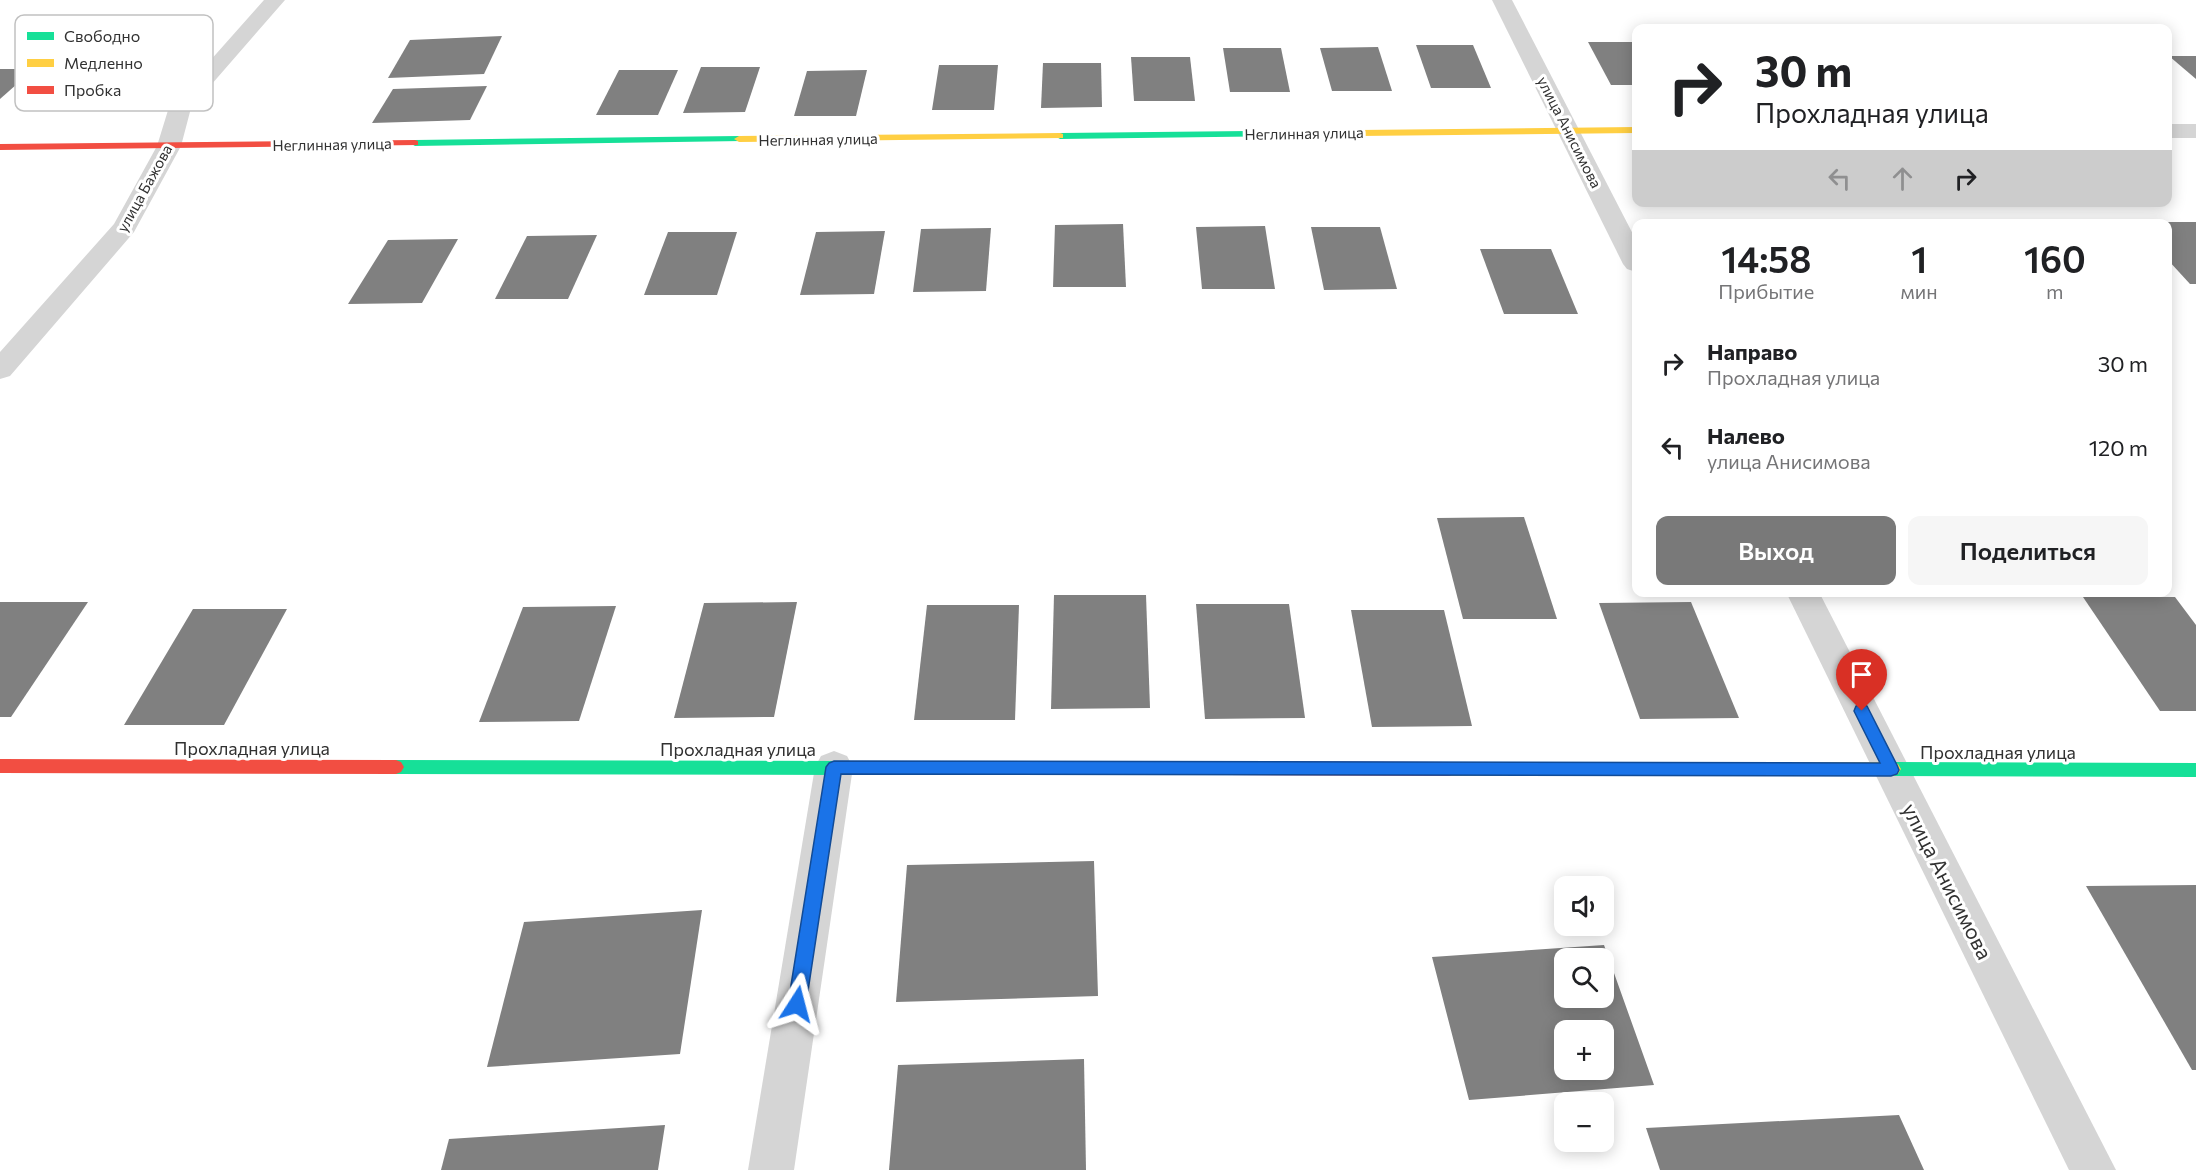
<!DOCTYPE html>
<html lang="ru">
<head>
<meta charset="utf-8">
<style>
	body { margin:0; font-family:Commissioner,sans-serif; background:#f6f6f6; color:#202124; height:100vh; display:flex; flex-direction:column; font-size:22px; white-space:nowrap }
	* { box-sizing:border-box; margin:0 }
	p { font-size:20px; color:#757577 }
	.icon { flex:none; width:33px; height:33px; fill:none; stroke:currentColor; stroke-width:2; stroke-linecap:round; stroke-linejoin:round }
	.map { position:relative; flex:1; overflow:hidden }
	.drawer { position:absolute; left:1632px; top:219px; width:540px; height:378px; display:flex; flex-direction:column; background:#fff; border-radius:12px; box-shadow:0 3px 15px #0003 }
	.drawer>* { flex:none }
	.hud { position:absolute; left:1632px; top:24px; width:540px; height:183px; border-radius:12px; box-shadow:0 3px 15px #0003; background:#fff; color:#202124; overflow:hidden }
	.fabs { position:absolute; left:1554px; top:876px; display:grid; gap:12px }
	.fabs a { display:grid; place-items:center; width:60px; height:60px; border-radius:12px; background:#fff; box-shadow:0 3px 15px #0003; font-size:30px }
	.pin { position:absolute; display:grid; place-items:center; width:51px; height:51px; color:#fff; margin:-62px -26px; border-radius:50% 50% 50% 0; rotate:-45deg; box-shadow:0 0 6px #0007 }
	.pin .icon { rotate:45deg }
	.me { position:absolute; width:66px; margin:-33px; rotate:9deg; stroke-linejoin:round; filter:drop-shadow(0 0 4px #0008) }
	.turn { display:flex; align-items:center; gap:21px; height:126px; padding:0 24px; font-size:27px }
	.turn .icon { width:78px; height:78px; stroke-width:2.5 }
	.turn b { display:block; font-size:42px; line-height:51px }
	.lanes { display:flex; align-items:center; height:57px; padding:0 24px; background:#0003; justify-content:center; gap:30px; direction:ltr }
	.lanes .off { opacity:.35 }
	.eta { display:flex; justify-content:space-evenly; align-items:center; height:102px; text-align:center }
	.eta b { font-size:36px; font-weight:600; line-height:42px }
	.button { display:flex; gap:12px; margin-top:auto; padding:12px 24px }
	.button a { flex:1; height:69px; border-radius:12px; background:#797979; color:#fff; font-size:24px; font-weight:600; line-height:69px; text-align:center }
	.button a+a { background:#f6f6f6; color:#202124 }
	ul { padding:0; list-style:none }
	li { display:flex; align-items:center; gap:18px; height:84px; padding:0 24px }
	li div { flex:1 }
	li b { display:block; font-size:22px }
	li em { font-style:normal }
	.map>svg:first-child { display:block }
	.building { fill:#808080; fill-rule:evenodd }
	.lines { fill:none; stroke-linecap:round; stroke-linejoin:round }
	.street { fill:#d5d5d5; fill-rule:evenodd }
	.fast { fill:#16e098; fill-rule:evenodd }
	.slow { fill:#ffcf43; fill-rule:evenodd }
	.jam { fill:#f24e42; fill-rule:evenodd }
	.route { fill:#1a73e8; stroke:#114b97; stroke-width:1.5 }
	.labels { text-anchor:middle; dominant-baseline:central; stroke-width:6; stroke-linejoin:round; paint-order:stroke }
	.far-street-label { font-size:15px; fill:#313131; stroke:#fff }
	.street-label { font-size:18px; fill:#313131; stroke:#fff }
	.near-street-label { font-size:21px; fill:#313131; stroke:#fff }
	.key { fill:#fff; stroke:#c1c1c1; stroke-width:1.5 }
	.key-label { font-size:16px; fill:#313131 }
</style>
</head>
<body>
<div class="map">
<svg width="2196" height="1170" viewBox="0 0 2196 1170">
	<rect width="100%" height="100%" fill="#fff"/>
	<g class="building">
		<polygon points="502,36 484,74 388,78 410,40"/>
		<polygon points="1588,42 1636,42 1636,85 1611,85"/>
		<polygon points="1416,45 1473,45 1491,88 1431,88"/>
		<polygon points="1378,47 1392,91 1332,91 1320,48"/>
		<polygon points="1223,48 1281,48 1290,92 1230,92"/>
		<polygon points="2169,56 2196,56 2196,79"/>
		<polygon points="1131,57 1190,57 1195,101 1134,101"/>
		<polygon points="1043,63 1101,63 1102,107 1041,108"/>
		<polygon points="939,65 998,65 994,110 932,110"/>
		<polygon points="701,67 760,67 745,112 683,113"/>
		<polygon points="0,69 34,69 0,99"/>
		<polygon points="619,70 678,70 658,115 596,115"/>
		<polygon points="867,70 856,116 794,116 807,71"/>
		<polygon points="487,86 470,120 372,123 393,89"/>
		<polygon points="2168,222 2196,222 2196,284 2190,284 2168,260"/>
		<polygon points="1123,224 1126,287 1053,287 1055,225"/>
		<polygon points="1265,226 1275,289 1202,289 1196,227"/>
		<polygon points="1311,227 1380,227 1397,289 1324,290"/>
		<polygon points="991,228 986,291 913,292 921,229"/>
		<polygon points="885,231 874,294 800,295 816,232"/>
		<polygon points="668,232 737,232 717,295 644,295"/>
		<polygon points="597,235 568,299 495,299 527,236"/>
		<polygon points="458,239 422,303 348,304 388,240"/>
		<polygon points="1480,249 1551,249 1578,314 1504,314"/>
		<polygon points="1524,517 1557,619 1463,619 1437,518"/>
		<polygon points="1054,595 1146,595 1150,708 1051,709"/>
		<polygon points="2083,597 2175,597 2196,625 2196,711 2160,711"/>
		<polygon points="0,602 88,602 11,717 0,717"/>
		<polygon points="797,602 774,717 674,718 704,603"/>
		<polygon points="1691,602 1739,718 1640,719 1599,603"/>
		<polygon points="1196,604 1289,604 1305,718 1205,719"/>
		<polygon points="927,605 1019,605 1015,720 914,720"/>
		<polygon points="616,606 579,721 479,722 523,607"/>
		<polygon points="193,609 287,609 224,725 124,725"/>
		<polygon points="1351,610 1444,610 1472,726 1372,727"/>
		<polygon points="1094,861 1098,996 896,1002 907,865"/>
		<polygon points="2196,885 2196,1070 2192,1070 2086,886"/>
		<polygon points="702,910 680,1054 487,1067 524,922"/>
		<path d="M1604,945L1654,1085L1469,1100L1432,957ZM1564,958H1604V998H1564ZM1564,1030H1604V1070H1564Z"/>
		<polygon points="1084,1059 1086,1170 889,1170 898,1065"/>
		<polygon points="1899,1115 1924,1170 1660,1170 1646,1128"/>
		<polygon points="665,1125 658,1170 441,1170 449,1139"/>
	</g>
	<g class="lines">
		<g class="street">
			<polygon points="264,0 285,0 191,108 181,146 134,232 10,376 0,379 0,352 114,224 157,146 169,107"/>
			<polygon points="1492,0 1512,0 1636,240 1636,272 1627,269 1623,264"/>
			<rect x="2168" y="124" width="28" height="14"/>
			<polygon points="1786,592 1819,592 2116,1170 2069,1170"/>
			<polygon points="834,751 847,756 853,767 794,1170 748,1170 815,767 821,756"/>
		</g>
		<g class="fast">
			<polygon points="1359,130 1364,133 1362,135 1060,139 1055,136 1060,133"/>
			<polygon points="739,136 744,139 742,141 415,146 410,143 415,140"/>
			<polygon points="396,760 844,761 849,763 852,768 849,773 844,775 396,774 391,772 388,767 391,762"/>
			<polygon points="1893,762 2196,763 2196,777 1893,776 1888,774 1885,769 1888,764"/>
		</g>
		<g class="slow">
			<polygon points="1636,127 1636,133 1359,136 1354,133 1359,130"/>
			<polygon points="1060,133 1063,134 1063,138 739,142 734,139 739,136"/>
			<polygon points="844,761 1228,761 1233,763 1236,768 1233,773 1228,775 844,775 839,773 836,768 839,763"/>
			<polygon points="1449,762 1893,762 1898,764 1901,769 1898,774 1893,776 1449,776 1444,774 1441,769 1444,764"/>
		</g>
		<g class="jam">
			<polygon points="415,140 418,141 418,145 0,150 0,144"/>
			<polygon points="0,759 396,760 401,762 404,767 401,772 396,774 0,773"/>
			<polygon points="1228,761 1449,762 1454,764 1457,769 1454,774 1449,776 1228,775 1223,773 1220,768 1223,763"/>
		</g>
	</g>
	<polygon class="route" points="1862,704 1867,706 1897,765 1899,770 1897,774 1891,776 841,774 806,1004 803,1010 797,1013 791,1010 788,1004 826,767 829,763 834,761 1880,763 1854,711 1856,706"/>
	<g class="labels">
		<g class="far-street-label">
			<text transform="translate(1570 132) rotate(63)">улица Анисимова</text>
			<text transform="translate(1304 133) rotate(-1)">Неглинная улица</text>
			<text transform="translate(818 139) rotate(-1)">Неглинная улица</text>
			<text transform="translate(332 144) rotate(-1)">Неглинная улица</text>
			<text transform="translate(144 188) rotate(-61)">улица Бажова</text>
		</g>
		<g class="street-label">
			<text x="252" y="748">Прохладная улица</text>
			<text x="738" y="749">Прохладная улица</text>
			<text x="1998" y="752">Прохладная улица</text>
		</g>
		<g class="near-street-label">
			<text transform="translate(1948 881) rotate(63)">улица Анисимова</text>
		</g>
	</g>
	<rect x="15" y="15" width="198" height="96" rx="9" class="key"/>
	<rect x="27" y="32" width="27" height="8" fill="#16e098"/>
	<rect x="27" y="59" width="27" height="8" fill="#ffcf43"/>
	<rect x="27" y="86" width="27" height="8" fill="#f24e42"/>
	<g class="key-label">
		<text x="64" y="42">Свободно</text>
		<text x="64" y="69">Медленно</text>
		<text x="64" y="96">Пробка</text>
	</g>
</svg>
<div class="fabs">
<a><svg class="icon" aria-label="sound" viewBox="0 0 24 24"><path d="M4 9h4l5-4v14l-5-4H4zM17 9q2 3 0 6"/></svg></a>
<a><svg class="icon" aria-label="search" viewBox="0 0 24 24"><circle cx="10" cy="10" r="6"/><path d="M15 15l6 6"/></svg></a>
<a>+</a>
<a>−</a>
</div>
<div class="pin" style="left:1862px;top:711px;background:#d93025"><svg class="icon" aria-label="arrive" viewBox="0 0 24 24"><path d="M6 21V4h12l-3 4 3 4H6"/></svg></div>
<svg class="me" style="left:797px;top:1004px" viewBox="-20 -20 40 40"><path d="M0-17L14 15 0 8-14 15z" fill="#1a73e8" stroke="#fff" stroke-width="4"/></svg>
<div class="hud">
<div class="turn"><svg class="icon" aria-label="right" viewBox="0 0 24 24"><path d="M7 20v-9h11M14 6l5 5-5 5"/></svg><div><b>30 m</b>Прохладная улица</div></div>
<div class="lanes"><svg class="icon off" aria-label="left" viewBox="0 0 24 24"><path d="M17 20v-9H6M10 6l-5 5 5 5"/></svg><svg class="icon off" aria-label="ahead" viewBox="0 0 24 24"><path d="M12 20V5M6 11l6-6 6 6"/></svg><svg class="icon" aria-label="right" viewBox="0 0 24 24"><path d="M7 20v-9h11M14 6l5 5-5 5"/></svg></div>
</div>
<section class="drawer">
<div class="eta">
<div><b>14:58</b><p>Прибытие</p></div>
<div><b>1</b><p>мин</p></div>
<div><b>160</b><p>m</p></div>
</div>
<ul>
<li><svg class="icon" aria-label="right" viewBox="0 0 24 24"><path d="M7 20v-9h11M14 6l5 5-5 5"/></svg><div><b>Направо</b><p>Прохладная улица</p></div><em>30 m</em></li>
<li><svg class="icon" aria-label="left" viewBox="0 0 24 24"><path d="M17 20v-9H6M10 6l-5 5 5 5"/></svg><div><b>Налево</b><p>улица Анисимова</p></div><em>120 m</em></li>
</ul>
<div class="button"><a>Выход</a><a>Поделиться</a></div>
</section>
</div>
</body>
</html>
